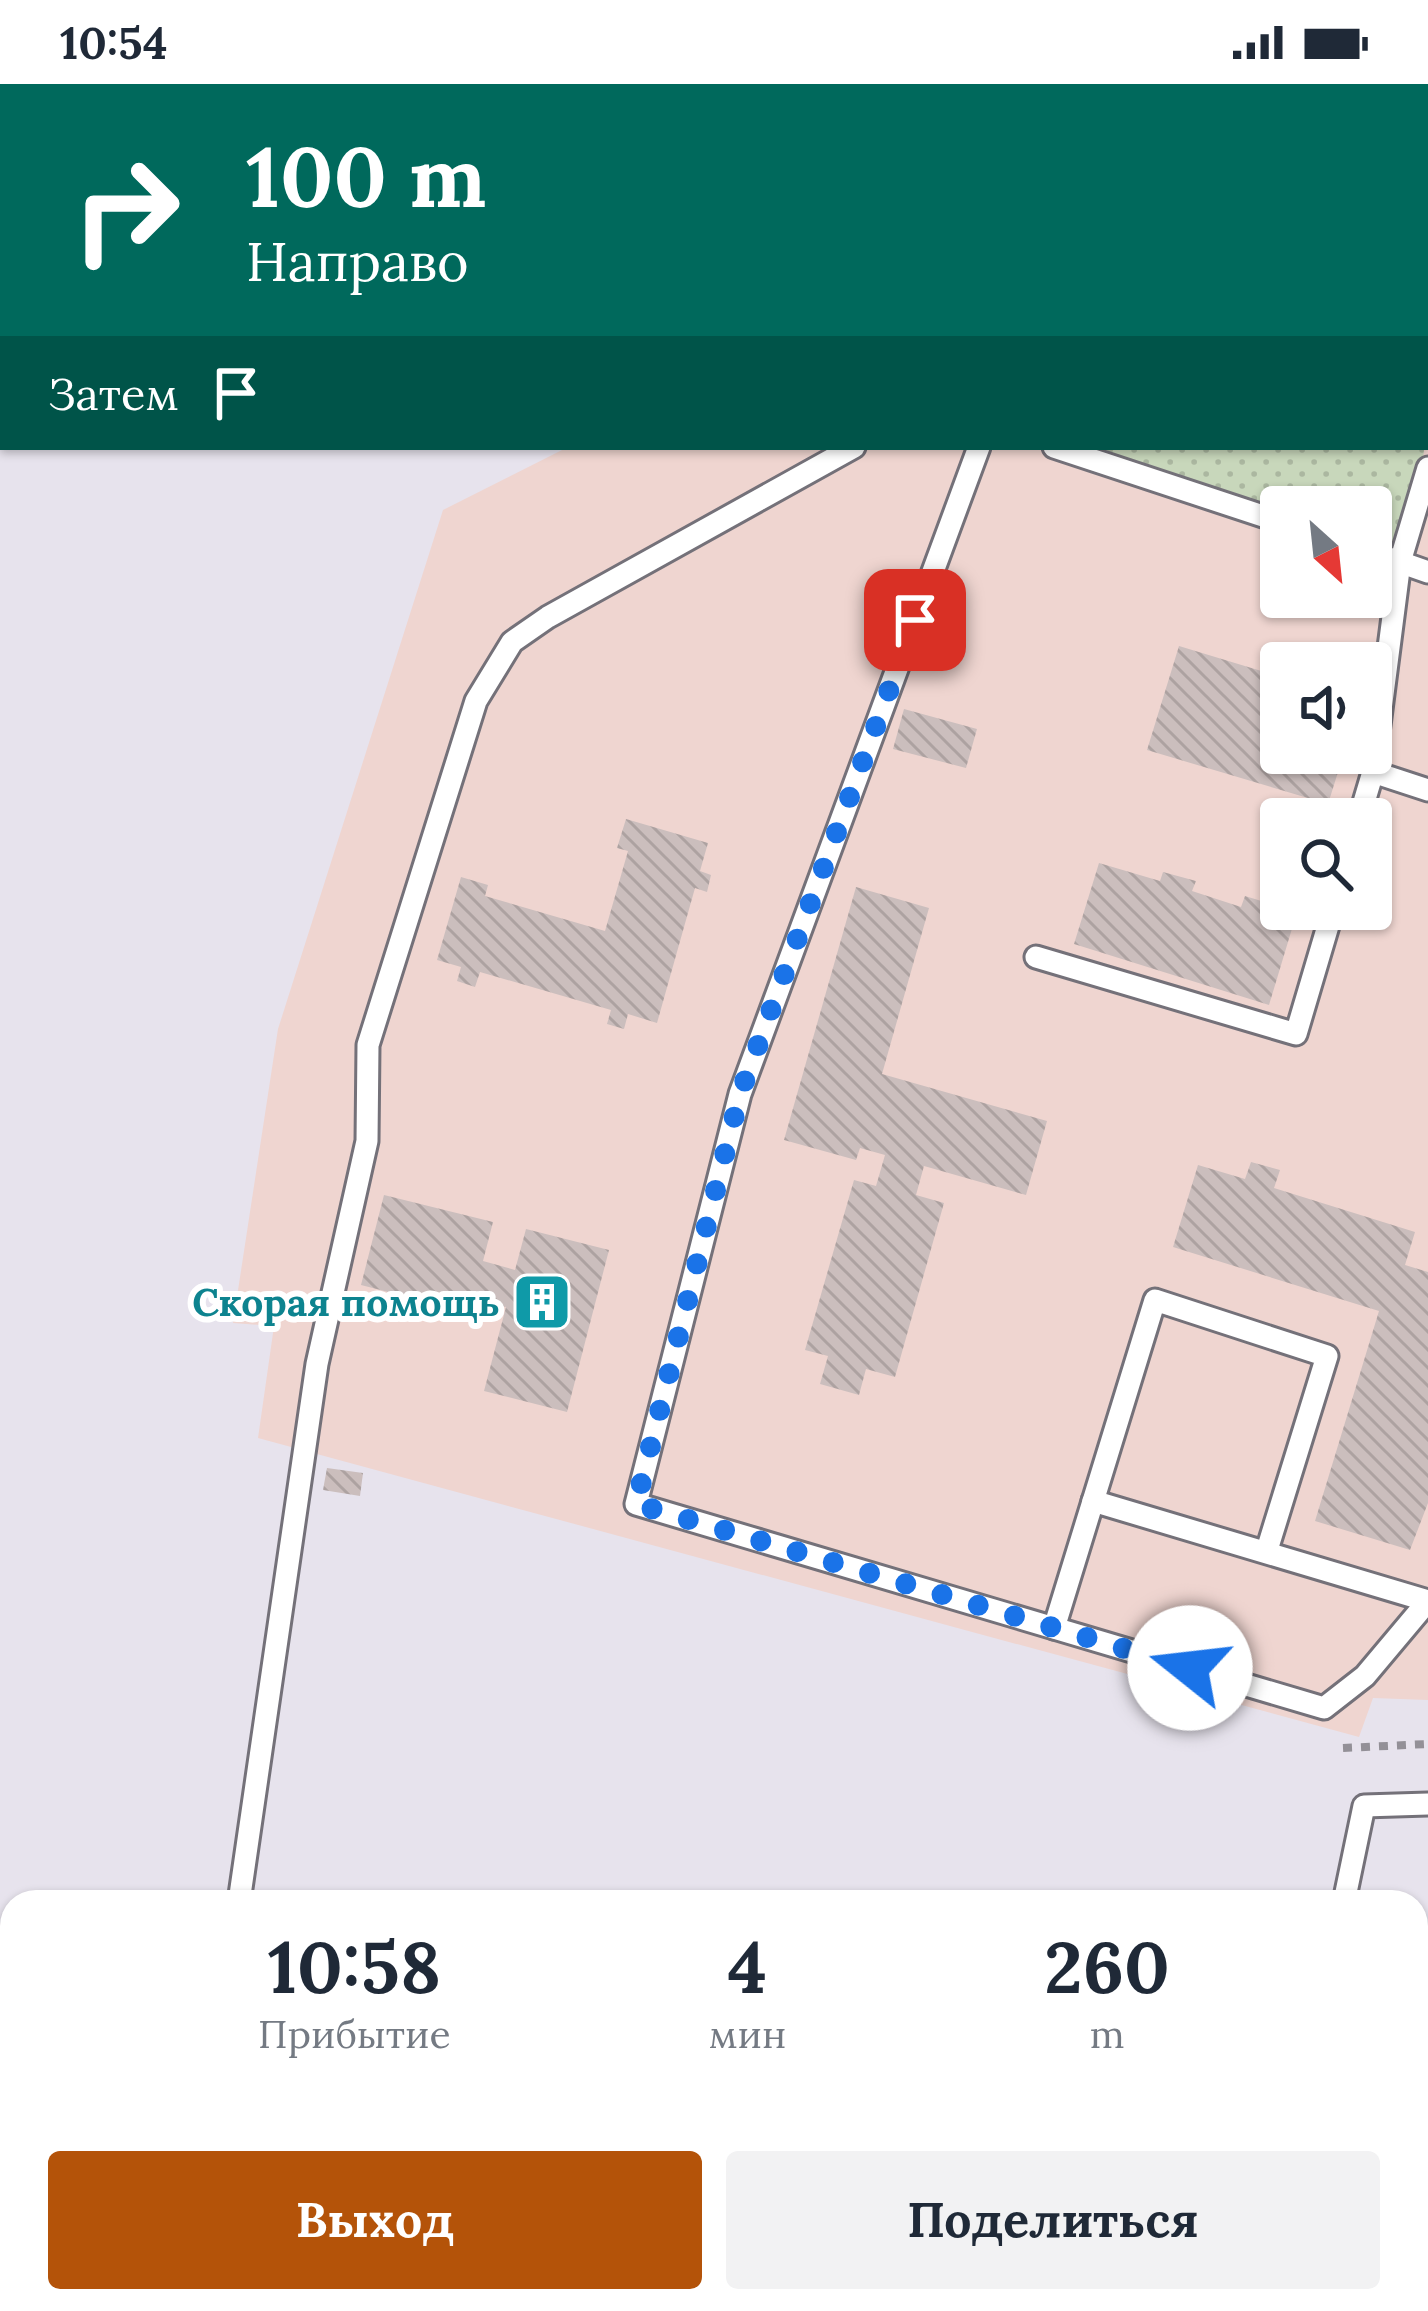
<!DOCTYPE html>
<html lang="ru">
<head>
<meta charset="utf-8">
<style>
	body { margin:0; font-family:Lora,serif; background:#f2f2f3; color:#1f2937; height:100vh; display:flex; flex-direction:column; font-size:45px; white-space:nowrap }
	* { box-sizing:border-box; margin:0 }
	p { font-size:39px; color:#747a83 }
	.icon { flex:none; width:66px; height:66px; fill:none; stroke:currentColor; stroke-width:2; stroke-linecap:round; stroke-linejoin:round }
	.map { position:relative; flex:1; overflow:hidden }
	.details { position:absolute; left:0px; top:1806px; width:1428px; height:423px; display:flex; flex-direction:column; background:#fff; border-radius:36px 36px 0 0; box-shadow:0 3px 9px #0004 }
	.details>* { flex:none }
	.top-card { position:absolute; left:0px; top:0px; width:1428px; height:366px; box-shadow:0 3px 9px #0004; background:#00695c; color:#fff; overflow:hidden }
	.needle { width:78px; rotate:153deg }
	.buttons { position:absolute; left:1260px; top:402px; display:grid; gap:24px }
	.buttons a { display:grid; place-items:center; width:132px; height:132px; border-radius:12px; background:#fff; box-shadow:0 3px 9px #0004; font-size:60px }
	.pin { position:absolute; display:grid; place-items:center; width:102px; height:102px; color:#fff; margin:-51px; border-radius:24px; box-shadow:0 6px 18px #0006 }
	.me { position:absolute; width:132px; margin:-66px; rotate:286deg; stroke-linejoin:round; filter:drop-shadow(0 0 9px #0008) }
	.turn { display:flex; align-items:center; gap:42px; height:252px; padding:0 48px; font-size:54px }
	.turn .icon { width:156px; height:156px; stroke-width:2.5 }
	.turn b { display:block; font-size:84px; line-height:102px }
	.then { display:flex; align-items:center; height:114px; padding:0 48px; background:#0003; gap:24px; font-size:45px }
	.eta { display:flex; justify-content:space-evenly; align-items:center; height:204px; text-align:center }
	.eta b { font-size:72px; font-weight:800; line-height:84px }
	.primary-button { display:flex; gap:24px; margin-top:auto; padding:24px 48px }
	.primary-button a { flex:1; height:138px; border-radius:12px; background:#b45309; color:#fff; font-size:48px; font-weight:800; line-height:138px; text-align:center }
	.primary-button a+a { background:#f2f2f3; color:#1f2937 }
	.status { display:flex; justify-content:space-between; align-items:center; height:84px; padding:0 60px; background:#fff; direction:ltr }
	.status svg { height:33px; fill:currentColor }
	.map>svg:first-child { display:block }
	.medical { fill:#efd5d0; fill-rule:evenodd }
	.grass { fill:url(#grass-dots) }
	.building { fill:url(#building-back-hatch) }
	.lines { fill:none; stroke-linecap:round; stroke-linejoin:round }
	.lane-casing { stroke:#747179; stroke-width:27 }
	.secondary-casing { stroke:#747179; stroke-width:60 }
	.path { stroke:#939097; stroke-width:8; stroke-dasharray:9 9; stroke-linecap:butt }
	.lane { stroke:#fff; stroke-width:21 }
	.secondary { stroke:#fff; stroke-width:54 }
	.route { stroke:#1a73e8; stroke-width:21; stroke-dasharray:0 37.8 }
	.labels { text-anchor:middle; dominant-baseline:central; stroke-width:12; stroke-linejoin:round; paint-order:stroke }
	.culture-label { font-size:39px; font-weight:bold; fill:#0d838f; stroke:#fff; text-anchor:end }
</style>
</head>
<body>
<div class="status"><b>10:54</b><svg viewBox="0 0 49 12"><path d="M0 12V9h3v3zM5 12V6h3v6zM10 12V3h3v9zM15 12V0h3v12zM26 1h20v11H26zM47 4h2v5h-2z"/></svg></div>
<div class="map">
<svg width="1428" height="2227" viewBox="0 0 1428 2227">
	<defs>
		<pattern id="grass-dots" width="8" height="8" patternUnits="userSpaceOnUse" patternTransform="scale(3)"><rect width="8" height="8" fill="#c8d7bb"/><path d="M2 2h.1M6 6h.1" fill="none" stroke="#abb7a0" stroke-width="1.8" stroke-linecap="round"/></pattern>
		<pattern id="building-back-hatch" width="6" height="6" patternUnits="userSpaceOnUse" patternTransform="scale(3)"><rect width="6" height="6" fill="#cbbebd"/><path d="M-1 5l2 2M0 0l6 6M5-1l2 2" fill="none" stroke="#ada2a1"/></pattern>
	</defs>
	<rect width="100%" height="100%" fill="#e7e3ed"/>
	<path class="medical" d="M1286,0H1428V1616L1373,1614L1359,1653L258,1354L274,1242L233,1239L278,945L443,426L568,363H1425V3H1280ZM1281,423H1371V513H1281ZM1281,579H1371V669H1281ZM1281,735H1371V825H1281Z"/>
	<path class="grass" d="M1428,274C1428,324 1428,426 1390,459L1371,456V423L1281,426L1094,363H1425Z"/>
	<g class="building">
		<polygon points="1179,562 1281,593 1281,669 1344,669 1328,720 1147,666"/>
		<polygon points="904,625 977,645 966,684 893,665"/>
		<polygon points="626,735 708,759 700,787 711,791 707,808 695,804 657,939 628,930 624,945 607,940 611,926 480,888 475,903 457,897 461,883 437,876 461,793 488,801 485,812 605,847 628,767 617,764"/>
		<polygon points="1099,779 1160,797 1163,788 1196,797 1192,807 1241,823 1245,812 1297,828 1269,921 1074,860"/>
		<polygon points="856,803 929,824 882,990 1047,1037 1026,1111 924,1082 916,1111 944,1119 895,1293 866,1285 859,1311 820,1300 828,1272 805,1266 854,1096 876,1102 885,1071 860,1064 856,1076 784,1056"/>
		<polygon points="1251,1078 1280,1086 1274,1104 1415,1148 1405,1181 1428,1188 1428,1419 1410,1466 1315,1437 1379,1227 1173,1163 1198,1081 1245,1095"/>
		<polygon points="384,1111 493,1138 483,1177 515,1186 526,1145 609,1166 567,1328 484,1307 506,1223 473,1214 470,1229 361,1201"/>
		<polygon points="327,1384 363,1389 360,1412 323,1406"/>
		<rect x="126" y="2217" width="133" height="10"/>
		<polygon points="518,2217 747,2217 743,2227 545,2227"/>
		<polygon points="1075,2217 1153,2217 1149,2227 1102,2227"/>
	</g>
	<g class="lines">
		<g class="lane-casing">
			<g id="lane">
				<polyline points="1425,51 1428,49"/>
				<polyline points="1425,149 1428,154"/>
				<polyline points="979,363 740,1010 636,1420 1324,1624 1365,1592 1428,1517"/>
				<polyline points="1054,363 1281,438"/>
				<polyline points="1371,468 1428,488"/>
				<polyline points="1373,688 1428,706"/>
				<polyline points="1359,735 1373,688 1400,478 1428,384"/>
				<polyline points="1036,873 1296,950 1333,825"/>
				<polyline points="1093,1417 1428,1517"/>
				<polyline points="1054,1544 1155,1216 1327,1272 1267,1466"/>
				<polyline points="239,1818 317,1280 367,1057 368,961 476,617 512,558 548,533 854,363"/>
				<polyline points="1344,1818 1364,1722 1428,1720"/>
				<polyline points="882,2217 910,2227"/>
				<polyline points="403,2227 406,2217"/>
				<polyline points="788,2227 791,2217"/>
			</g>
		</g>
		<g class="secondary-casing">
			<g id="secondary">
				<polyline points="1416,1896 1428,1895"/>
				<polyline points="0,2003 12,2003"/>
			</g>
		</g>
		<g class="path">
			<polyline points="1343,1664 1428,1660"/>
			<polyline points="1416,1998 1428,1999"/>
		</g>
		<use href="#lane" class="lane"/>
		<use href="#secondary" class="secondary"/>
	</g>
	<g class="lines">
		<polyline class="route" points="915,536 740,1010 636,1420 1190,1584"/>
	</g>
	<defs>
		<g id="building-square" transform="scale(3)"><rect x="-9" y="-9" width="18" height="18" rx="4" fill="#0f9aa8" stroke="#fff"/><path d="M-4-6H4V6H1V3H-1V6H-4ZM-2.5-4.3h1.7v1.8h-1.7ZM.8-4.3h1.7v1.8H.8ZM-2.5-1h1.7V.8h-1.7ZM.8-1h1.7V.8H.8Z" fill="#fff"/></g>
	</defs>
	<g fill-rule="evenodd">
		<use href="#building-square" x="542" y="1218"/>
	</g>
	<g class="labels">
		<g class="culture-label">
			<text x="500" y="1218">Скорая помощь</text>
		</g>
	</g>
</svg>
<div class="buttons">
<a><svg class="needle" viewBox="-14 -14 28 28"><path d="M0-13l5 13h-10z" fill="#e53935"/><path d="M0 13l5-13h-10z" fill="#747a83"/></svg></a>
<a><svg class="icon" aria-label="sound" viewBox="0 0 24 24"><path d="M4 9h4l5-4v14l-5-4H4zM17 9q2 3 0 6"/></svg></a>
<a><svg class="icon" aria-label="search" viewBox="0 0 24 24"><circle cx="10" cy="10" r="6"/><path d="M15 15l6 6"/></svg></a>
</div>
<div class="pin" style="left:915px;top:536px;background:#d93025"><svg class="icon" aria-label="arrive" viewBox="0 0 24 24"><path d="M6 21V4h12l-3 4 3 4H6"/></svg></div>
<svg class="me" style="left:1190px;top:1584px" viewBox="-20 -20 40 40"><circle r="19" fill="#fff"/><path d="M0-13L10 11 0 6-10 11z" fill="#1a73e8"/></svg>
<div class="top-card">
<div class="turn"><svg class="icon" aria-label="right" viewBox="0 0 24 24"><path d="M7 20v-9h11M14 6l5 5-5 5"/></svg><div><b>100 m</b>Направо</div></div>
<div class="then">Затем<svg class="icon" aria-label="arrive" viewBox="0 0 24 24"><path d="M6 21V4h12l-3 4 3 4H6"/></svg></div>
</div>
<section class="details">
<div class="eta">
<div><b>10:58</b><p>Прибытие</p></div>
<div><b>4</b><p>мин</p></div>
<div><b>260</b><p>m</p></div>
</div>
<div class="primary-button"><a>Выход</a><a>Поделиться</a></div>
</section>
</div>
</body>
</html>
